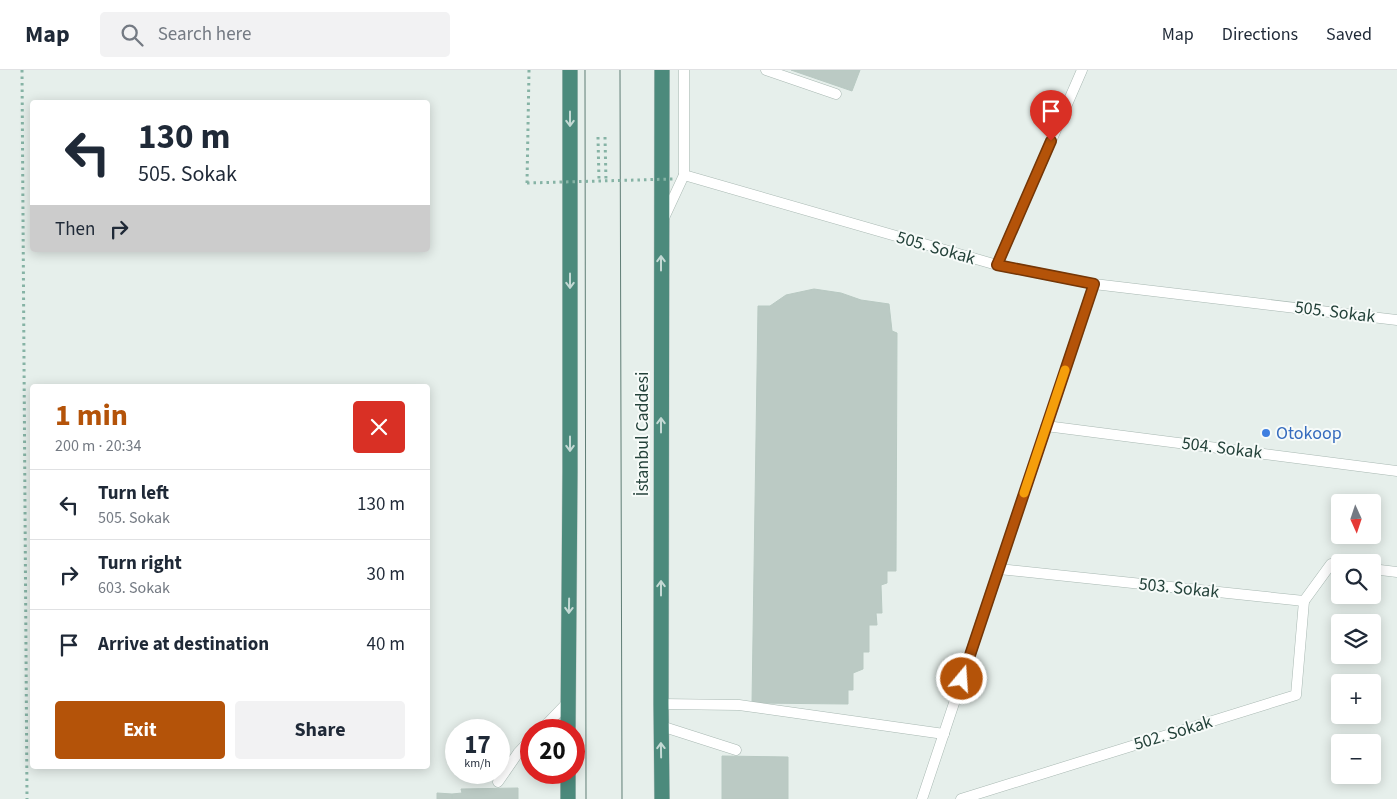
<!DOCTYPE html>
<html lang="en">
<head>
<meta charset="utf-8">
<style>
	body { margin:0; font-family:"Source Sans 3",sans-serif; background:#f2f2f3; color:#1f2937; height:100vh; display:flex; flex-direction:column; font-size:19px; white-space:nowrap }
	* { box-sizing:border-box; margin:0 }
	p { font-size:16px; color:#747a83 }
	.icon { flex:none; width:28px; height:28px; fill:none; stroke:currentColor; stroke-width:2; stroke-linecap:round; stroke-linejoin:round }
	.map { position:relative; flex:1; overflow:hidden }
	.side { position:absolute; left:30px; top:314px; width:400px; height:385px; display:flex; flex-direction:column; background:#fff; border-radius:5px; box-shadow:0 2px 12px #0003 }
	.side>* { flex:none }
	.top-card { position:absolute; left:30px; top:30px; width:400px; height:152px; border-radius:5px; box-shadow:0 2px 12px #0003; background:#fff; color:#1f2937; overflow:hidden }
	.needle { width:32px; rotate:177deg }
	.tools { position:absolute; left:1331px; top:424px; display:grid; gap:10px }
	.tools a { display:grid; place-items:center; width:50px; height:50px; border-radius:5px; background:#fff; box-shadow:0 2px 12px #0003; font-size:25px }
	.speed { position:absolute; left:445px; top:649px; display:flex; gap:10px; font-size:25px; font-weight:700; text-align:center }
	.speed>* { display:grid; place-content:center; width:65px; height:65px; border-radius:50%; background:#fff; box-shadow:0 2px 12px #0003; line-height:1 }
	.speed small { font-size:12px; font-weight:400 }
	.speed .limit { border:8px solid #d22; background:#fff; color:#111 }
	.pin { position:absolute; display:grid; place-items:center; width:42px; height:42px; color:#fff; margin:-51px -21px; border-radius:50% 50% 50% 0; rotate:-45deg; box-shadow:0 0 5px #0007 }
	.pin .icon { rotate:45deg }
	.me { position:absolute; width:55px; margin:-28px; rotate:18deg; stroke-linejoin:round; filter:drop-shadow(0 0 4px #0008) }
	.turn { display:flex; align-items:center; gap:18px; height:105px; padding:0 25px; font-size:22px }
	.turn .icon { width:65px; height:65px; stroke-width:2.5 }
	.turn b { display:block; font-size:35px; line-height:42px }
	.then { display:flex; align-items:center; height:48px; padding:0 25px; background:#0003; gap:10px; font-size:19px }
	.round { display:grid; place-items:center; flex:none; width:52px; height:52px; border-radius:5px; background:#f2f2f3 }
	.overview { display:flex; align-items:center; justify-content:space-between; height:85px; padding:0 25px }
	h1 { font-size:30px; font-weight:700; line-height:38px; color:#b45309 }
	.cta { display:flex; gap:10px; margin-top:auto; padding:10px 25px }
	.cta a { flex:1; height:58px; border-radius:5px; background:#b45309; color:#fff; font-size:20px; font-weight:700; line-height:58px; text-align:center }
	.cta a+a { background:#f2f2f3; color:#1f2937 }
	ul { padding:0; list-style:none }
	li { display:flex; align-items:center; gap:15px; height:70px; padding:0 25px; border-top:1px solid #e0e1e3 }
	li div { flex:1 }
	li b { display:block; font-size:19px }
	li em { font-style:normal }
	header { display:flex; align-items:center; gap:30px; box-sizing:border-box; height:70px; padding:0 25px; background:#fff; border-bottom:1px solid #e0e1e3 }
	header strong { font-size:24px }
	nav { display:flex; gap:28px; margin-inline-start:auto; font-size:18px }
	.search { width:350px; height:45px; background:#f2f2f3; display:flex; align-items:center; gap:12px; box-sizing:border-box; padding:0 18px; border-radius:5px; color:#747a83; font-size:19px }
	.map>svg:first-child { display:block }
	.building { fill:#bbcac4; stroke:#b8c9c2 }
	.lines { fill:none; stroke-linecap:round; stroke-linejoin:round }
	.service-casing { stroke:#a8b8b2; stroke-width:11 }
	.trunk-casing { stroke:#c2cac8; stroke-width:16 }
	.path { stroke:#86b3a5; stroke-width:3; stroke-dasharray:2.5 4; stroke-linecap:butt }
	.service { stroke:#fff; stroke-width:10 }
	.trunk { stroke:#4c8a7c; stroke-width:15 }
	.tram { stroke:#5f7d75; stroke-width:1 }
	.path-bridge { stroke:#86b3a5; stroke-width:3; stroke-dasharray:2.5 4; stroke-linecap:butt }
	.oneway { stroke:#c4d9d4 }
	.route-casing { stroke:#753606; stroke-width:12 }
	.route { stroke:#b45309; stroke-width:9 }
	.slow { stroke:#f59e0b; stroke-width:9 }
	.shop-dot { fill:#3f7fe0; stroke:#f7fbf9; stroke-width:2 }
	.labels { text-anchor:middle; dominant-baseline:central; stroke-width:4; stroke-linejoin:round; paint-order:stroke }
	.street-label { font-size:18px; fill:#24423a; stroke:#f7fbf9 }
	.shop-label { font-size:18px; fill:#366cbe; stroke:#f7fbf9; text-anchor:start }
</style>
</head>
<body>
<header>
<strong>Map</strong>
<div class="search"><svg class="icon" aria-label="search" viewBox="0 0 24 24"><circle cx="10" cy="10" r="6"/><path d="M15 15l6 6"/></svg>Search here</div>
<nav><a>Map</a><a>Directions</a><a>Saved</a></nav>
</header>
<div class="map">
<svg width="1397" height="729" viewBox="0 0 1397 729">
	<rect width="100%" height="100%" fill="#e6efeb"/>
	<g class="building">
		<polygon points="791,0 860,0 852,21"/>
		<polygon points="814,219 841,223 861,230 889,234 892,261 897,263 896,501 887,501 887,513 881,515 882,543 876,543 877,555 869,555 869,582 863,582 863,599 853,603 853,620 848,620 848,634 752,633 758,236 770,236 786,225"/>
		<polygon points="722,686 788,687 788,729 722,729"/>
		<polygon points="518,718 518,729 452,729 452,724 462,723 461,719"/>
		<polygon points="437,723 452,724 452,729 437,729"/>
	</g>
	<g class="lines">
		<g class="service-casing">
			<g id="service">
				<polyline points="684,0 684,105"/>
				<polyline points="766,0 836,24"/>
				<polyline points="664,148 684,105 997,195 1094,214 1397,250"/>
				<polyline points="997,195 1082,0"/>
				<polyline points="1046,356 1397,401"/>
				<polyline points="999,499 1304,531 1331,494 1340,496"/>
				<polyline points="1372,499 1397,502"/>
				<polyline points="661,634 739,635 944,664"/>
				<polyline points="661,656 736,680"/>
				<polyline points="541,660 567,633"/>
				<polyline points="498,712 518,683 531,669"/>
				<polyline points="922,729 1094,214"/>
				<polyline points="961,729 1296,625 1304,531"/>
			</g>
		</g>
		<g class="trunk-casing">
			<g id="trunk">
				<polyline points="662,0 661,634 662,729"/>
				<polyline points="568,660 570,402 570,0"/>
				<polyline points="568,702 568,729"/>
			</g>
		</g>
		<g class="path">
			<polyline points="22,0 27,729"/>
			<polyline points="598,67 599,111"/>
			<polyline points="605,67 606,111"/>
			<polyline points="527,113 529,0"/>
		</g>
		<use href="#service" class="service"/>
		<use href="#trunk" class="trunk"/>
		<g class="tram">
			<polyline points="585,0 586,729"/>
			<polyline points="620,0 622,729"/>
		</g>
		<polyline class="path-bridge" points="527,113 673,109"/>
	</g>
	<defs><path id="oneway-shaft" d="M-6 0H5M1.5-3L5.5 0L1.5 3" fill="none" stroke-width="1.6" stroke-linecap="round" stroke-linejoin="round" transform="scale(1.25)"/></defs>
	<g class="oneway">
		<use href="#oneway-shaft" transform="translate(570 49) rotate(90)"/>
		<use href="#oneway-shaft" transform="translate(661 193) rotate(-90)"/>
		<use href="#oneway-shaft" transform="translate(570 211) rotate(90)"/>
		<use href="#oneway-shaft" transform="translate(661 355) rotate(-90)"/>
		<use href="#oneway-shaft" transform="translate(570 374) rotate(90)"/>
		<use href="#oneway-shaft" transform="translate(661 518) rotate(-90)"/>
		<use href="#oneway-shaft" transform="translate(569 536) rotate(91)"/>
		<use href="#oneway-shaft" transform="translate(661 680) rotate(-91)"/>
	</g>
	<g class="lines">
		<g class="route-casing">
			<polyline id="route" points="962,609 1094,214 997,195 1051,71"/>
		</g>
		<use href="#route" class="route"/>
		<polyline class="slow" points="1024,423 1065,300"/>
	</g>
	<circle class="shop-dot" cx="1266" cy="363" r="5"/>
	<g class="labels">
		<g class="street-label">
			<text transform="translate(936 178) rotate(16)">505. Sokak</text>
			<text transform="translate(1335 242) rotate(7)">505. Sokak</text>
			<text transform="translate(642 364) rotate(-90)">İstanbul Caddesi</text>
			<text transform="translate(1222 378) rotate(7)">504. Sokak</text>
			<text transform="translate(1179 518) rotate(6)">503. Sokak</text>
			<text transform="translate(1173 663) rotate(-17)">502. Sokak</text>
		</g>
		<g class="shop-label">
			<text x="1276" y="363">Otokoop</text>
		</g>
	</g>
</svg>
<div class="tools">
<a><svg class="needle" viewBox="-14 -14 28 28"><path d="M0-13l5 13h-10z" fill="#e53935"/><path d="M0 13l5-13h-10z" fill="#747a83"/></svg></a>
<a><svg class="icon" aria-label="search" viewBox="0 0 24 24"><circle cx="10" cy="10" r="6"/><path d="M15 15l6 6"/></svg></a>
<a><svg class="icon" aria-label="layers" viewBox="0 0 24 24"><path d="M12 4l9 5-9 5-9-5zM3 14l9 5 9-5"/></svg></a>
<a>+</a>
<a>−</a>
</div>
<div class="speed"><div>17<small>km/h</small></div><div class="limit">20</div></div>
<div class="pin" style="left:1051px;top:71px;background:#d93025"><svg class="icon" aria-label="arrive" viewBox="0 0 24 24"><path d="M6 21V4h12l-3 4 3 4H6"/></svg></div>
<svg class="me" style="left:962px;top:609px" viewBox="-20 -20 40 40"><circle r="17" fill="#b45309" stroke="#fff" stroke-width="3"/><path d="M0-11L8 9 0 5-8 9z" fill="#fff"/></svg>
<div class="top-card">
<div class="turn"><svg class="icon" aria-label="left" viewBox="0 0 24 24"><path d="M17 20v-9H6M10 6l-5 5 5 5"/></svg><div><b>130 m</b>505. Sokak</div></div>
<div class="then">Then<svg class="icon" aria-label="right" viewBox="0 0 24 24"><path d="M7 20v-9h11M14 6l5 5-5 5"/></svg></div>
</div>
<section class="side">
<div class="overview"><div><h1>1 min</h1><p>200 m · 20:34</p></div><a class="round" style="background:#d93025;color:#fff"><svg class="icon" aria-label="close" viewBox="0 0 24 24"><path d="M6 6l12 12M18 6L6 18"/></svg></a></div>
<ul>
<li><svg class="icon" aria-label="left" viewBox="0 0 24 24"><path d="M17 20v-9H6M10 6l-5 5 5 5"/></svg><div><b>Turn left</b><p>505. Sokak</p></div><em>130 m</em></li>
<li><svg class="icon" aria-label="right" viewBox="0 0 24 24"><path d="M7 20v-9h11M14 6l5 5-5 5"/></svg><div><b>Turn right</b><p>603. Sokak</p></div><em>30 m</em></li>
<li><svg class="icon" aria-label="arrive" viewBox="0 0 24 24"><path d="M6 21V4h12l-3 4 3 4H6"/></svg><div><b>Arrive at destination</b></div><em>40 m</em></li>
</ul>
<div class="cta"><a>Exit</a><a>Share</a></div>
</section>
</div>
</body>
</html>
